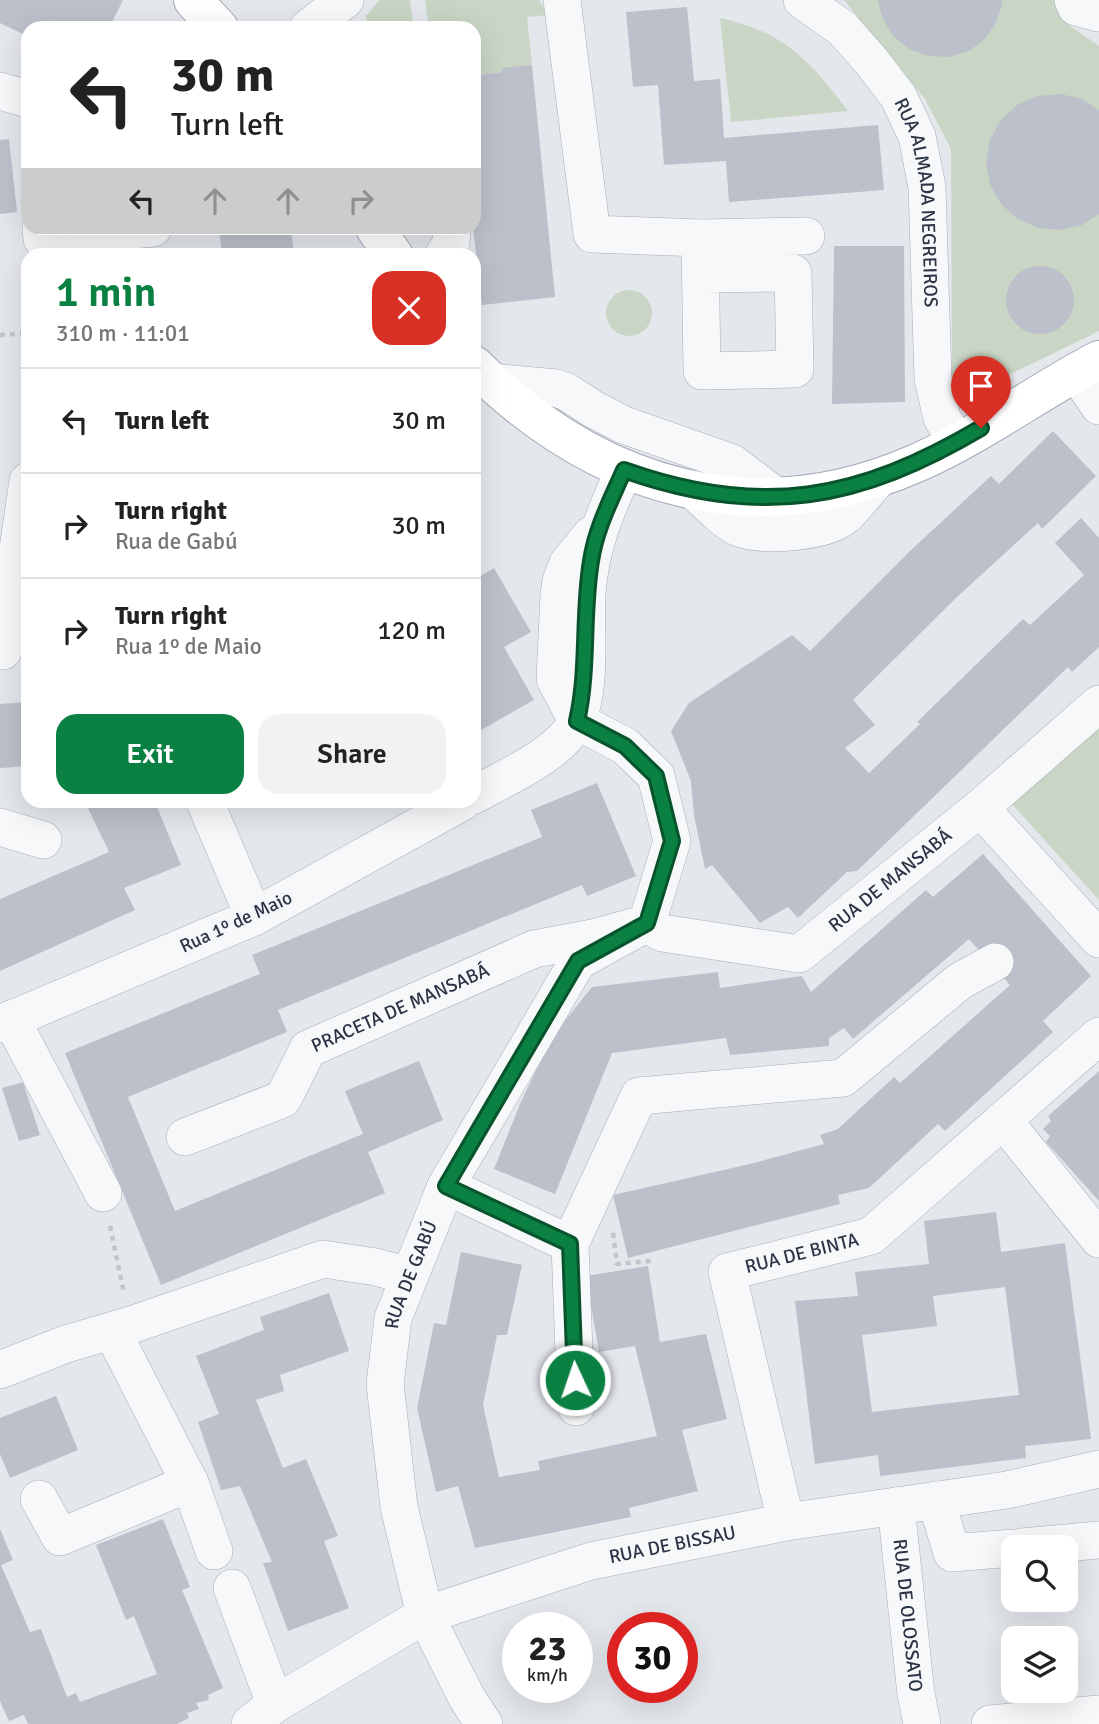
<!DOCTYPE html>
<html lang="en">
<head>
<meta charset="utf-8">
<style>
	body { margin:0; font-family:Signika,sans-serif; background:#f2f2f2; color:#222; height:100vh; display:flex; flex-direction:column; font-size:26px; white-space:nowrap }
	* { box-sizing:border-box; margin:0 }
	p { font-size:23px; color:#767676 }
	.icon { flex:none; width:38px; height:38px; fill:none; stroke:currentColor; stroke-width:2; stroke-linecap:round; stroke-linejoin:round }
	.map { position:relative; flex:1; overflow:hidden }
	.sheet { position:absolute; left:21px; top:248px; width:460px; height:560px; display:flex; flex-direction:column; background:#fff; border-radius:21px; box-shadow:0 7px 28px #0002 }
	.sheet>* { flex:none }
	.top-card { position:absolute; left:21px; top:21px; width:460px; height:214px; border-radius:21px; box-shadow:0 7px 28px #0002; background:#fff; color:#222; overflow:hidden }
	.controls { position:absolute; left:1001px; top:1535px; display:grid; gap:14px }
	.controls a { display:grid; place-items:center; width:77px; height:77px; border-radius:14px; background:#fff; box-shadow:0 7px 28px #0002; font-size:35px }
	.speed { position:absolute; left:502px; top:1612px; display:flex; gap:14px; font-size:35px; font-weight:700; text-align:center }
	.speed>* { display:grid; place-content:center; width:91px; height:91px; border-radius:50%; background:#fff; box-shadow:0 7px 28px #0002; line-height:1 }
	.speed small { font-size:18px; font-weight:400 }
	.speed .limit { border:10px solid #d22; background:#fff; color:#111 }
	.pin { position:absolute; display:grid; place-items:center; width:60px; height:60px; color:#fff; margin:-72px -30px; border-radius:50% 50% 50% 0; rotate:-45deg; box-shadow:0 0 7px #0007 }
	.pin .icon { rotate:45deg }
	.me { position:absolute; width:77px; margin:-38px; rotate:357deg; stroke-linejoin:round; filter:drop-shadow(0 0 5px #0008) }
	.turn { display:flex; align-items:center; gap:24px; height:147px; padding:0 35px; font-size:32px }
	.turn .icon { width:91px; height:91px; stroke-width:2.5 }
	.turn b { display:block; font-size:49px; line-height:60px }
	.lanes { display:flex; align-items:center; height:66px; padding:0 35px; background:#0003; justify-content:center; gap:35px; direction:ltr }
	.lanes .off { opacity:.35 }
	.round { display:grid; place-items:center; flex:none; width:74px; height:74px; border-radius:21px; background:#f2f2f2 }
	.overview { display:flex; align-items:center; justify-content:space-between; height:119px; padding:0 35px }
	h1 { font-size:42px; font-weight:600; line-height:52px; color:#0b8043 }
	.cta { display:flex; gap:14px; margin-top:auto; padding:14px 35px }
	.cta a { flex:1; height:80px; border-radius:21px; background:#0b8043; color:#fff; font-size:28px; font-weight:600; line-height:80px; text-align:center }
	.cta a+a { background:#f2f2f2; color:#222 }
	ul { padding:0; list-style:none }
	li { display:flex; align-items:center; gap:21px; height:105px; padding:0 35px; border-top:2px solid #e0e0e0 }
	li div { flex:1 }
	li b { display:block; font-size:26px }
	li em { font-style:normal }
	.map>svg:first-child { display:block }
	.green { fill:#c9d6c5 }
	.building { fill:#bbc0ca; fill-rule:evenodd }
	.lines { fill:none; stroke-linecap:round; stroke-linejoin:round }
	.minor-casing { stroke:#a9aeb7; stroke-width:38 }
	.major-casing { stroke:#a3abb8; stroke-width:40 }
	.path { stroke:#c2c5cb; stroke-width:4.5; stroke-dasharray:5 5; stroke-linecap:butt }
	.minor { stroke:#f7f8fa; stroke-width:37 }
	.major { stroke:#fff; stroke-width:38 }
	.route-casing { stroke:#07532c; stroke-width:18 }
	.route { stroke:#0b8043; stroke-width:12 }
	.labels { text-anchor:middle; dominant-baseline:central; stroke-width:6; stroke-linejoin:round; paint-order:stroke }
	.street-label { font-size:19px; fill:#2b3445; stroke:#f4f6f9 }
</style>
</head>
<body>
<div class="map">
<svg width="1099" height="1724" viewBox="0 0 1099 1724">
	<rect width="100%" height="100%" fill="#e4e7ec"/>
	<g class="green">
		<polygon points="379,0 410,0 414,28 368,28 366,16"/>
		<polygon points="425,0 539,0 548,15 527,17 532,65 502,72 474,76 474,28 429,28"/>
		<polygon points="844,0 1055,0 1067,24 1099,46 1099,331 974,392 952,378 951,149 925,99"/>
		<path d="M720,18C786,33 808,59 848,111L731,122Z"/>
		<circle cx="629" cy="313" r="23"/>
		<polygon points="1099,720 1099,900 1010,802"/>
	</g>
	<g class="building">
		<polygon points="0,0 123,0 109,28 34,28 29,26 25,35 0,23"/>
		<polygon points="878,0 1002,0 1002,4 996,23 985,39 969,51 949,57 929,56 909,49 893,36 882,17"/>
		<polygon points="687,7 694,81 720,79 724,138 878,125 884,190 729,202 726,161 664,165 658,85 633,87 626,12"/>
		<polygon points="532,65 555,297 482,305 473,228 474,76 502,72 501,68"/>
		<polygon points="1060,94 1082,99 1099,110 1099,214 1082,225 1060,230 1038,228 1018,219 1001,204 990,185 986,162 990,140 1000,121 1017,105 1037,96"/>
		<polygon points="9,139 17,212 0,214 0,140"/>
		<polygon points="219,228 291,228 294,256 222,256"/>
		<polygon points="834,246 904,246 905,402 832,404"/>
		<circle cx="1040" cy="300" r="34"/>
		<polygon points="1053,431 1096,476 1042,529 1038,523 956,598 853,700 875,725 845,748 869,773 920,724 917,722 1023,619 1030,625 1084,575 1055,543 1081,518 1099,538 1099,647 1072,672 1068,667 857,871 847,872 798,918 788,907 760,923 712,865 705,869 694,815 691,781 671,731 689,703 792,635 810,651 911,550 991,476 999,484"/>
		<polygon points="494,568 531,632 504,647 534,700 474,734 474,580"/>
		<polygon points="28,702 28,766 0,768 0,704"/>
		<polygon points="597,783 636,876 587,896 582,885 278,1010 287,1032 128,1097 175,1211 363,1134 345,1091 419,1061 443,1120 368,1152 385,1193 161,1285 65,1053 260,974 252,955 542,837 531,810"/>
		<polygon points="85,802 155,802 181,865 124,888 135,910 0,971 0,899 109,852"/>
		<polygon points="983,854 1091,976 1043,1021 1053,1032 945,1131 938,1124 869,1188 838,1195 840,1204 628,1258 613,1195 750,1164 824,1144 820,1135 838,1129 894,1077 900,1083 1010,985 969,939 853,1039 844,1028 829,1038 829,1046 730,1055 726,1038 612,1053 555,1194 494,1169 520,1104 551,1038 592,987 718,972 720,988 802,976 811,992 926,890 933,897"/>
		<polygon points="1099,1071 1099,1201 1046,1142 1050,1136 1043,1129 1051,1121 1048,1116"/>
		<polygon points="23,1082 40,1135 19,1141 2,1088"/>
		<path d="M996,1212L1001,1252L1065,1243L1091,1439L1025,1446L1026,1458L880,1476L878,1455L815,1464L795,1301L858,1296L855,1272L929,1264L924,1221ZM1005,1287L1019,1395L872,1412L862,1335L937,1326L933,1296Z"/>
		<polygon points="461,1252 522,1265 507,1335 497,1335 483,1405 499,1477 540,1470 538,1461 657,1436 635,1346 599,1352 586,1276 648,1266 660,1342 706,1334 727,1419 682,1430 698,1491 629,1508 631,1517 475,1548 458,1486 436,1492 417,1408 434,1323 446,1325"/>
		<polygon points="329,1293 349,1351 280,1375 284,1391 256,1400 283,1468 306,1459 338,1536 324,1541 349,1608 288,1631 263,1563 272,1562 240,1486 221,1490 198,1422 219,1414 196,1356 264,1330 260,1317"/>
		<polygon points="56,1396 78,1450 10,1478 0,1454 0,1418"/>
		<polygon points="163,1519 190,1587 182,1590 223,1688 208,1695 209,1700 196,1703 199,1709 187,1713 189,1718 177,1724 28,1724 24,1715 9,1721 0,1701 0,1529 13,1560 1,1565 30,1632 41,1629 67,1697 76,1693 80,1702 157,1674 134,1616 126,1620 96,1545"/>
	</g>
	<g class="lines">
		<g class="minor-casing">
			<g id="minor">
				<polyline points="562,0 592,234 700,238 702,371 795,369 793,273 700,274"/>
				<path id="s1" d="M802,0L842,28L872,62L898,96L917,136L927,187L933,379L942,418L957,442"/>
				<polyline points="1073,0 1076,7 1099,13"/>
				<polyline points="308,28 345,0"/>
				<polyline points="0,91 28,99"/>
				<polyline points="41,228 42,239 153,228"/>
				<polyline points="700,238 806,236"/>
				<polyline points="443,256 451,244 452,228"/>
				<polyline points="1076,372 1099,406"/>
				<polyline points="491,382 556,388 567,392 593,409 624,425 732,463 777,497"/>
				<path d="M693,490C705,501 725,522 739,528C763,537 825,533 845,516C857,505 867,491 878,479"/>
				<polyline points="3,651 28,481"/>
				<polyline points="577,721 555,679 559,595 561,581 568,563 591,535"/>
				<path d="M474,795C505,778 563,753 577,720C592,687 585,629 587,592C591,545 605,513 624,470"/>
				<polyline points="205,802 254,917"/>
				<polyline points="980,808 1099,939"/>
				<polyline points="0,827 43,840"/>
				<polyline points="11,1019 103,1193"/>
				<polyline points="0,1024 254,917 462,802"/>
				<polyline points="1003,1120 1099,1239"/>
				<path id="s2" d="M185,1137L283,1099L308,1049L534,949L593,938L647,923L662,933L799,954L980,808L1099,704"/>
				<polyline points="446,1186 570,1244"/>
				<polyline points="112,1331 190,1483 214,1551"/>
				<polyline points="0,1370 66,1344 131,1325 323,1259 376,1267 409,1276"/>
				<polyline points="576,1407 570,1244 639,1096 843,1078 960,981 995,962"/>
				<polyline points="39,1499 60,1537 190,1483"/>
				<polyline points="936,1500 952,1553 1013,1548"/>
				<path id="s3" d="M896,1506L916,1694L922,1724"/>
				<path id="s4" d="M786,1522L727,1272L871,1236L1099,1036"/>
				<polyline points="1022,1547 1099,1540"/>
				<polyline points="232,1588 275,1704 250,1724"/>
				<path id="s5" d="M275,1704L425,1615L591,1561L786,1522L1007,1490L1099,1469"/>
				<path id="s6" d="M484,1724L467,1698L425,1615L399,1507L385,1384L393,1318L446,1186L578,961L647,923L672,841L656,776L625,746L577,721"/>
				<polyline points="990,1724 1099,1714"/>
			</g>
		</g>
		<g class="major-casing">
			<g id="major">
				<polyline points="193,0 219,28"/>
				<polyline points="375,228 394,256"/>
				<path d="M474,365C598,489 755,535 919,462C980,435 1039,391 1099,360"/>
			</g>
		</g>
		<g class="path">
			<polyline points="0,335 28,333"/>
			<polyline points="110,1226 124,1293"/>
			<polyline points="613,1233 617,1264 651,1261"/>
		</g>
		<use href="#minor" class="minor"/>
		<use href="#major" class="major"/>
	</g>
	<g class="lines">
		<g class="route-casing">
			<path id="route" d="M575,1380L570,1244L446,1186L578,961L647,923L672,841L656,776L625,746L577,721C589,668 582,614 591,561C596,528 611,500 624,470C761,519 859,500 981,428"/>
		</g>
		<use href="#route" class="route"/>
	</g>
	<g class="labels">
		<g class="street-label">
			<text stroke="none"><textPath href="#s1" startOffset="247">RUA ALMADA NEGREIROS</textPath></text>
			<text stroke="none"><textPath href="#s2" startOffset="798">RUA DE MANSABÁ</textPath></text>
			<text transform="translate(236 922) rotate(-25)">Rua 1º de Maio</text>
			<text stroke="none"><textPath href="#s2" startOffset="262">PRACETA DE MANSABÁ</textPath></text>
			<text stroke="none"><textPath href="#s4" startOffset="334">RUA DE BINTA</textPath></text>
			<text stroke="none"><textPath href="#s6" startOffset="472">RUA DE GABÚ</textPath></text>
			<text stroke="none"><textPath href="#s5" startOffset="432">RUA DE BISSAU</textPath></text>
			<text stroke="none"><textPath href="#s3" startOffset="110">RUA DE OLOSSATO</textPath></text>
		</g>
	</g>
</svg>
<div class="controls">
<a><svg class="icon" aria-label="search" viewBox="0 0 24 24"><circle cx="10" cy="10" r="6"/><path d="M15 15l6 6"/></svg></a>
<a><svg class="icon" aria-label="layers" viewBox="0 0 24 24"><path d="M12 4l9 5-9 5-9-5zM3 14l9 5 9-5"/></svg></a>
</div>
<div class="speed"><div>23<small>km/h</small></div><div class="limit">30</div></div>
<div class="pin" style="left:981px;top:428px;background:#d93025"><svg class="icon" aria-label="arrive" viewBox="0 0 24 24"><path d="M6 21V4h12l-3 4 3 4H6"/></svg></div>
<svg class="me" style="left:575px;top:1380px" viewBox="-20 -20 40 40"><circle r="17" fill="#0b8043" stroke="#fff" stroke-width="3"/><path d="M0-11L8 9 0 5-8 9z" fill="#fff"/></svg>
<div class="top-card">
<div class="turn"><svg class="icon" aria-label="left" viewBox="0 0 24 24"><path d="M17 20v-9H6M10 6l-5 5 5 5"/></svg><div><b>30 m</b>Turn left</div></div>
<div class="lanes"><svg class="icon" aria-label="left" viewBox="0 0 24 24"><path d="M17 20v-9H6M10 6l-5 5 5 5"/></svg><svg class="icon off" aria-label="ahead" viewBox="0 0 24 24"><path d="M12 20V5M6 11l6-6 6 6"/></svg><svg class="icon off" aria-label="ahead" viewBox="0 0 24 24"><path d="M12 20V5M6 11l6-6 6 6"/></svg><svg class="icon off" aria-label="right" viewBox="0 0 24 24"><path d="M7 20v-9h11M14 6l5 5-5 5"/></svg></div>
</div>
<section class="sheet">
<div class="overview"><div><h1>1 min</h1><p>310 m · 11:01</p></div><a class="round" style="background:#d93025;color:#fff"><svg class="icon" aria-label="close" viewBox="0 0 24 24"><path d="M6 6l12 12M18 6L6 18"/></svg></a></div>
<ul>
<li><svg class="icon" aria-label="left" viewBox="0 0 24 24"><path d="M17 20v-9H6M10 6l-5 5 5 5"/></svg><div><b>Turn left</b></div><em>30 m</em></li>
<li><svg class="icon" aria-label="right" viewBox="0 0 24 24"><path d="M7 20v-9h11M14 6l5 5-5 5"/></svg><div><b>Turn right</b><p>Rua de Gabú</p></div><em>30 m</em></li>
<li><svg class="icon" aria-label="right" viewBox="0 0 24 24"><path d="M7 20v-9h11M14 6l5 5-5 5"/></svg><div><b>Turn right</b><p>Rua 1º de Maio</p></div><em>120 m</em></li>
</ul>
<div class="cta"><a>Exit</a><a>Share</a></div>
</section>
</div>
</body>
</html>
